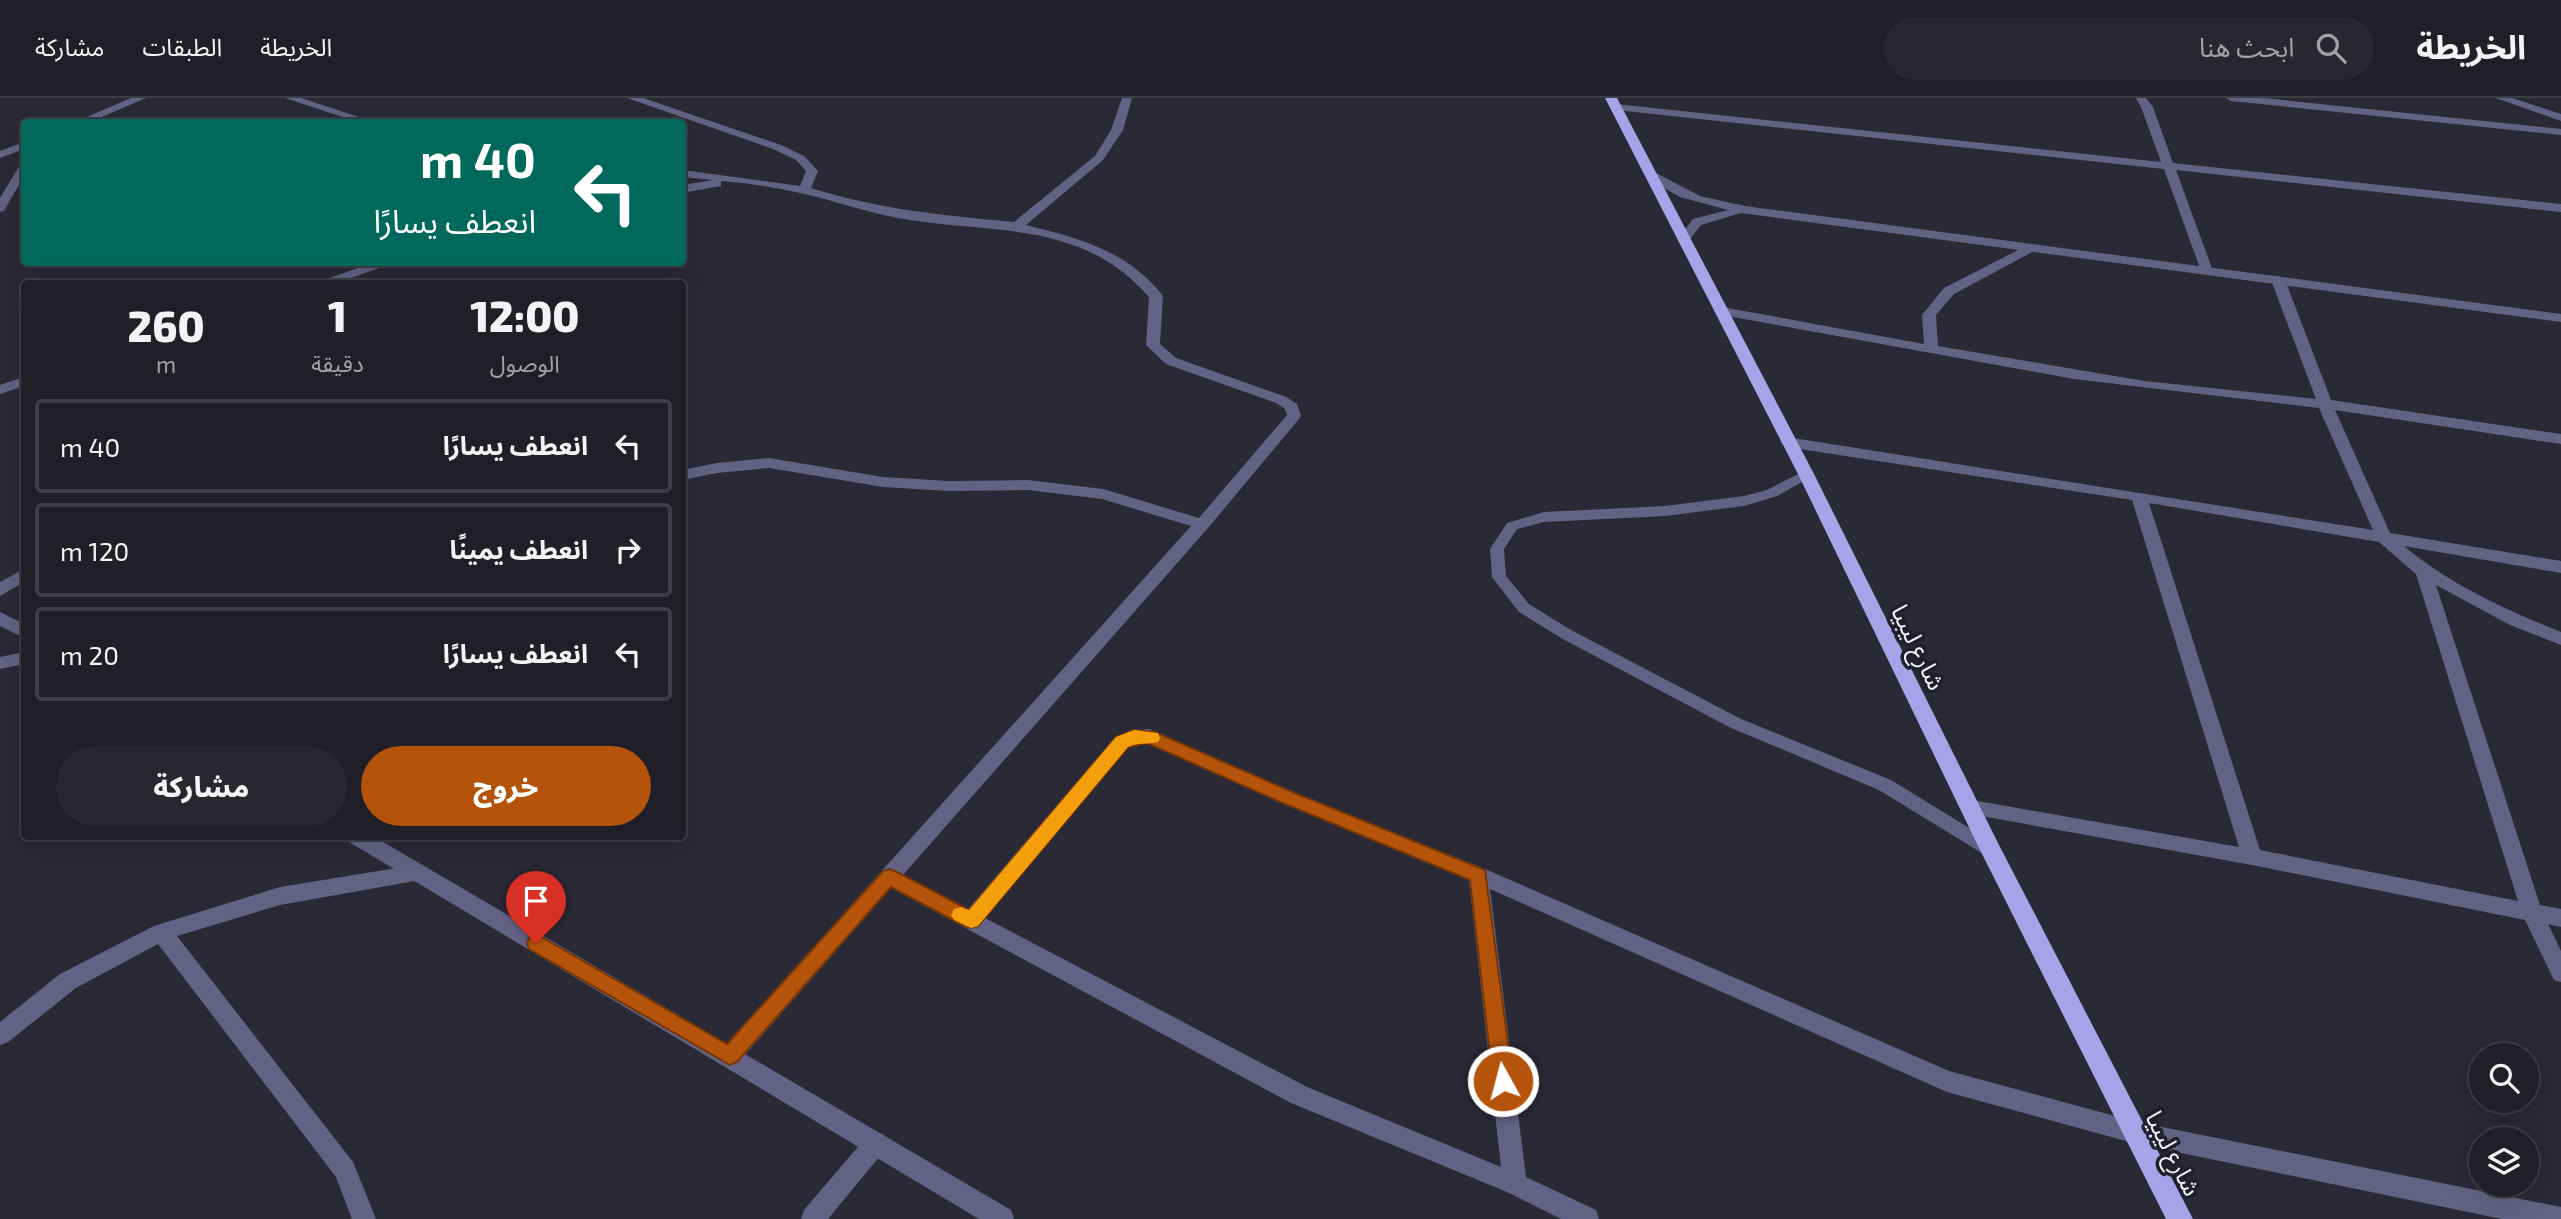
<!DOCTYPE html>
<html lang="ar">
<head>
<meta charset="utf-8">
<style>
	body { margin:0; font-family:"Exo 2","Noto Sans Arabic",sans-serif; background:#282730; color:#f1f3f6; direction:rtl; height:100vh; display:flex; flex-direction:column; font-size:26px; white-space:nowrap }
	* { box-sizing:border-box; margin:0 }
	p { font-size:23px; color:#a2a2a8 }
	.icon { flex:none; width:38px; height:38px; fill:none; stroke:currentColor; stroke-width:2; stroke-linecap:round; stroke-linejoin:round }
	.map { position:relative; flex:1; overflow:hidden; direction:ltr }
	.drawer { position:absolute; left:21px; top:182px; width:665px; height:560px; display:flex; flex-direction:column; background:#201f28; border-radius:7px; box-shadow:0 7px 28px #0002,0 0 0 2px #3d3d45; direction:rtl }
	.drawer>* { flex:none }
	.top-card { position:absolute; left:21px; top:21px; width:665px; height:147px; border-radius:7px; box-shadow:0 7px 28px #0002,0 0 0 2px #3d3d45; direction:rtl; background:#00695c; color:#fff; overflow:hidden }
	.fabs { position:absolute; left:2469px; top:945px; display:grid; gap:14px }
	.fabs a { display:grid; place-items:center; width:70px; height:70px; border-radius:50%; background:#201f28; box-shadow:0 7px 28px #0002,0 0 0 2px #3d3d45; font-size:35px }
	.pin { position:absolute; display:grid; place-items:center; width:60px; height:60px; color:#fff; margin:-72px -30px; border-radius:50% 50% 50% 0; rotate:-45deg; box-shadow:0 0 7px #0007 }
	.pin .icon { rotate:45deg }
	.me { position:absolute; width:77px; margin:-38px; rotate:353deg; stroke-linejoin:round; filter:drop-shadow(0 0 5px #0008) }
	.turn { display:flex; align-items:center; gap:24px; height:147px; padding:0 35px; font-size:32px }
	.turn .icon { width:91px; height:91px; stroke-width:2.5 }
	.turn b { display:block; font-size:49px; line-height:60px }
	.eta { display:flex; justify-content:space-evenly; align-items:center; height:119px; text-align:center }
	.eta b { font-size:42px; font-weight:800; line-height:49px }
	.primary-button { display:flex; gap:14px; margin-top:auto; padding:14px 35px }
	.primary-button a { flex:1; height:80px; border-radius:42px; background:#b45309; color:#fff; font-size:28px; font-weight:800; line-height:80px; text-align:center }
	.primary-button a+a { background:#282730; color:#f1f3f6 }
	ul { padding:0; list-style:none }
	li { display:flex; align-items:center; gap:21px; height:94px; margin:0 14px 10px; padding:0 21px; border:4px solid #3d3d45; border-radius:7px }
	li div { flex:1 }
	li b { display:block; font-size:26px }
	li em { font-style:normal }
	header { display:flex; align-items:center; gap:42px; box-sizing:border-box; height:98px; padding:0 35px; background:#201f28; border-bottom:2px solid #3d3d45 }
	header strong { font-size:33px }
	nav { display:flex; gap:38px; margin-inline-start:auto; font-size:24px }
	.search { width:490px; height:63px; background:#282730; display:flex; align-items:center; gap:18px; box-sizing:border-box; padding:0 24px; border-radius:38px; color:#a2a2a8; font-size:26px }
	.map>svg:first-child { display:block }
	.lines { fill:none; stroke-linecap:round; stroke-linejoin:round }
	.service { fill:#646284; fill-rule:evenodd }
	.minor { fill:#646284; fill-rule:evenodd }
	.tertiary { fill:#646284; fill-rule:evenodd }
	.trunk { fill:#a8a2e8; fill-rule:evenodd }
	.route { fill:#b45309; stroke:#753606; stroke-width:2 }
	.slow { fill:#f59e0b }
	.labels { text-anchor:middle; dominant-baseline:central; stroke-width:7; stroke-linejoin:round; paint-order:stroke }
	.street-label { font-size:24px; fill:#f3f3fc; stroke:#20202c }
</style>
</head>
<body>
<header>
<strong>الخريطة</strong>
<div class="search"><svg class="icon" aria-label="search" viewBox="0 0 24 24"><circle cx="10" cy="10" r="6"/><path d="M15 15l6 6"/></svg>ابحث هنا</div>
<nav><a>الخريطة</a><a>الطبقات</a><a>مشاركة</a></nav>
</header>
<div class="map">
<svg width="2561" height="1121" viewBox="0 0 2561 1121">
	<rect width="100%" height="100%" fill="#2a2936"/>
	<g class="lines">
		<polygon class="service" points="1806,372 1813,376 1811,379 1777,398 1744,408 1665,418 1544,424 1517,431 1504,451 1506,478 1529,506 1571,532 1741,621 1891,682 1997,747 2000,752 1997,757 1991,759 1985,757 1879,692 1729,629 1561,540 1519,514 1492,479 1490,451 1507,425 1544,414 1665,408 1744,398 1767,392"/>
		<g class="minor">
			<polygon points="131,0 146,0 90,24 75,24"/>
			<polygon points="285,0 301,0 374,24 358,24"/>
			<path d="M627,0H643L781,47L804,58L818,73L811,90C882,112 941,117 1014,124L1095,58L1111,32L1122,0H1132L1123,32L1103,62L1026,127C1080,141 1127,152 1163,198L1160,246L1176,260L1286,299L1297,306L1301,318L1299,321L1208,430L903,777L968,811L1115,639L1134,632L1149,631L1291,693L1485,771L1949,973L2137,1024L2561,1109V1121H2502L2137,1046L1947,994L1490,791L1526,1079L1596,1112L1599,1121H1561L1507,1094L1291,1005L891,790L738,965L730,968L722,965L719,958L722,951L1191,428L1102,401L1028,392L949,393L883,389L769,370L717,375L682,382V372L717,365L769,360L883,379L949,383L1028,382L1103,391L1199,420L1287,317L1285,311L1276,305L1166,266L1146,247L1149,199C1080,120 990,137 898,120C865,114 833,102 800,95C774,89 748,85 721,83V88L682,95V87L714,82L682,79V72L800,88L806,73L796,62L773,51ZM1147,645L1277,703L1469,782L1501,1069L1307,989L985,820L1129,649Z"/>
			<polygon points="2136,0 2146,0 2153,9 2173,65 2561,106 2561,114 2176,72 2213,173 2207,177 2201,173 2164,71 1616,12 1610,9 1616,6 2161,64 2141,9"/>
			<polygon points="2226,0 2263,0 2561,31 2561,37 2231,3"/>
			<polygon points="2496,0 2512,0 2561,16 2561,23"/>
			<polygon points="24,44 24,51 0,60 0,53"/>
			<polygon points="24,65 24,78 4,113 0,114 0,100 20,67"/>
			<path d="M2030,146L2034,147V153L1954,196L1936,217L1938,248L2144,283L2316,301L2271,182L2278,178L2285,182L2331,302L2561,336V346L2335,312L2390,435L2561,463V475L2404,448C2449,486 2506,512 2561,534V547L2510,527L2436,487L2540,807L2561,811V829L2548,826L2561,853V884L2554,882L2525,822L2252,767L1965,715L1962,710L1965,705L1972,702L2239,749L2132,402L1787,349L1780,344L1782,341L1787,339L2373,432L2319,310L2074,281L1722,217L1715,213L1722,209L1924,246L1922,217L1944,190ZM2149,405L2379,444L2416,476L2518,803L2260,752Z"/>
			<polygon points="375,164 396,164 334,186 313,186"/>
			<polygon points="24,279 24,288 0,296 0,287"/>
			<polygon points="24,471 24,484 0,498 0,484"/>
			<polygon points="24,554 24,566 0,571 0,559"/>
			<polygon points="415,767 422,769 425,775 422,781 415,783 280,807 177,838 353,1064 376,1121 352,1121 336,1079 158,846 76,890 8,944 0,947 0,924 60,876 154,828 280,789"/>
			<polygon points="876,1034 884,1037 888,1045 884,1053 828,1121 801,1121 804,1112 868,1037"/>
		</g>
		<g class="tertiary">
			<polygon points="1646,74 1654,74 1700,98 1745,108 2561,216 2561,224 1741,115 1701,127 1687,145 1683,146 1677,142 1693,121 1728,112 1680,99 1646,80"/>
			<polygon points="0,514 24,526 24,540 0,528"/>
			<polygon points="346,738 373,738 1011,1112 1014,1121 979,1121 349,744"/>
		</g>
		<polygon class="trunk" points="1605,0 1617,0 1814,376 1999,747 2193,1121 2166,1121 1980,752 1798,376"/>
	</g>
	<polygon class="route" points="1134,632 1155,634 1290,693 1485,772 1513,983 1510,990 1503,993 1496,990 1493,983 1470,782 1278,703 1147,645 1128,649 978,828 971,830 964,828 891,789 737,964 730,967 529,851 527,845 529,840 536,837 543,840 727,946 883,773 889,771 895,773 969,812 1116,639"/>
	<path class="slow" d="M1134,632L1158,635L1160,640L1158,644C1147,647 1138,644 1128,649L978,828L971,830L954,822L951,817L954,811L961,809L969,812L1116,639Z"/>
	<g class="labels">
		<g class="street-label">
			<text transform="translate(1919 549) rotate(64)">شارع ليبيا</text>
			<text transform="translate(2174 1055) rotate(63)">شارع ليبيا</text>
		</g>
	</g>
</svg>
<div class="fabs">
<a><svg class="icon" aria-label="search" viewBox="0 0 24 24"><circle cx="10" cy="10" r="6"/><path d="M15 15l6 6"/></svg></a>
<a><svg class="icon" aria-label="layers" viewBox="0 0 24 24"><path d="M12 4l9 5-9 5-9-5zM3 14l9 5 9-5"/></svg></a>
</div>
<div class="pin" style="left:536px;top:845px;background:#d93025"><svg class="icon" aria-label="arrive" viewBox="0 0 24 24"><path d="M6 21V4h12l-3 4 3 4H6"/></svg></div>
<svg class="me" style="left:1503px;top:983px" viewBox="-20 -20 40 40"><circle r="17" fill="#b45309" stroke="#fff" stroke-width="3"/><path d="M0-11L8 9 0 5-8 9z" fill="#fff"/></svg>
<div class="top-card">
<div class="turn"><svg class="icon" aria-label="left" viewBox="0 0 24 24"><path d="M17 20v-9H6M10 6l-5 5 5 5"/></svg><div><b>40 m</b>انعطف يسارًا</div></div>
</div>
<section class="drawer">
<div class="eta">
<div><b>12:00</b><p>الوصول</p></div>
<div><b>1</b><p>دقيقة</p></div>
<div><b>260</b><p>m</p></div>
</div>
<ul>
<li><svg class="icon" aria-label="left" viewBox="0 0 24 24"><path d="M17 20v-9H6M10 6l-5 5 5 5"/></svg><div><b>انعطف يسارًا</b></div><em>40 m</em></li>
<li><svg class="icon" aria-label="right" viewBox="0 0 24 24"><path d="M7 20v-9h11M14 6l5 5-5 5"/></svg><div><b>انعطف يمينًا</b></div><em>120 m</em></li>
<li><svg class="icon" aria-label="left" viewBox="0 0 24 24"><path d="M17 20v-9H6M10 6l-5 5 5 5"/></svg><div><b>انعطف يسارًا</b></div><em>20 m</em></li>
</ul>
<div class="primary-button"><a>خروج</a><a>مشاركة</a></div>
</section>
</div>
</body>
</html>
